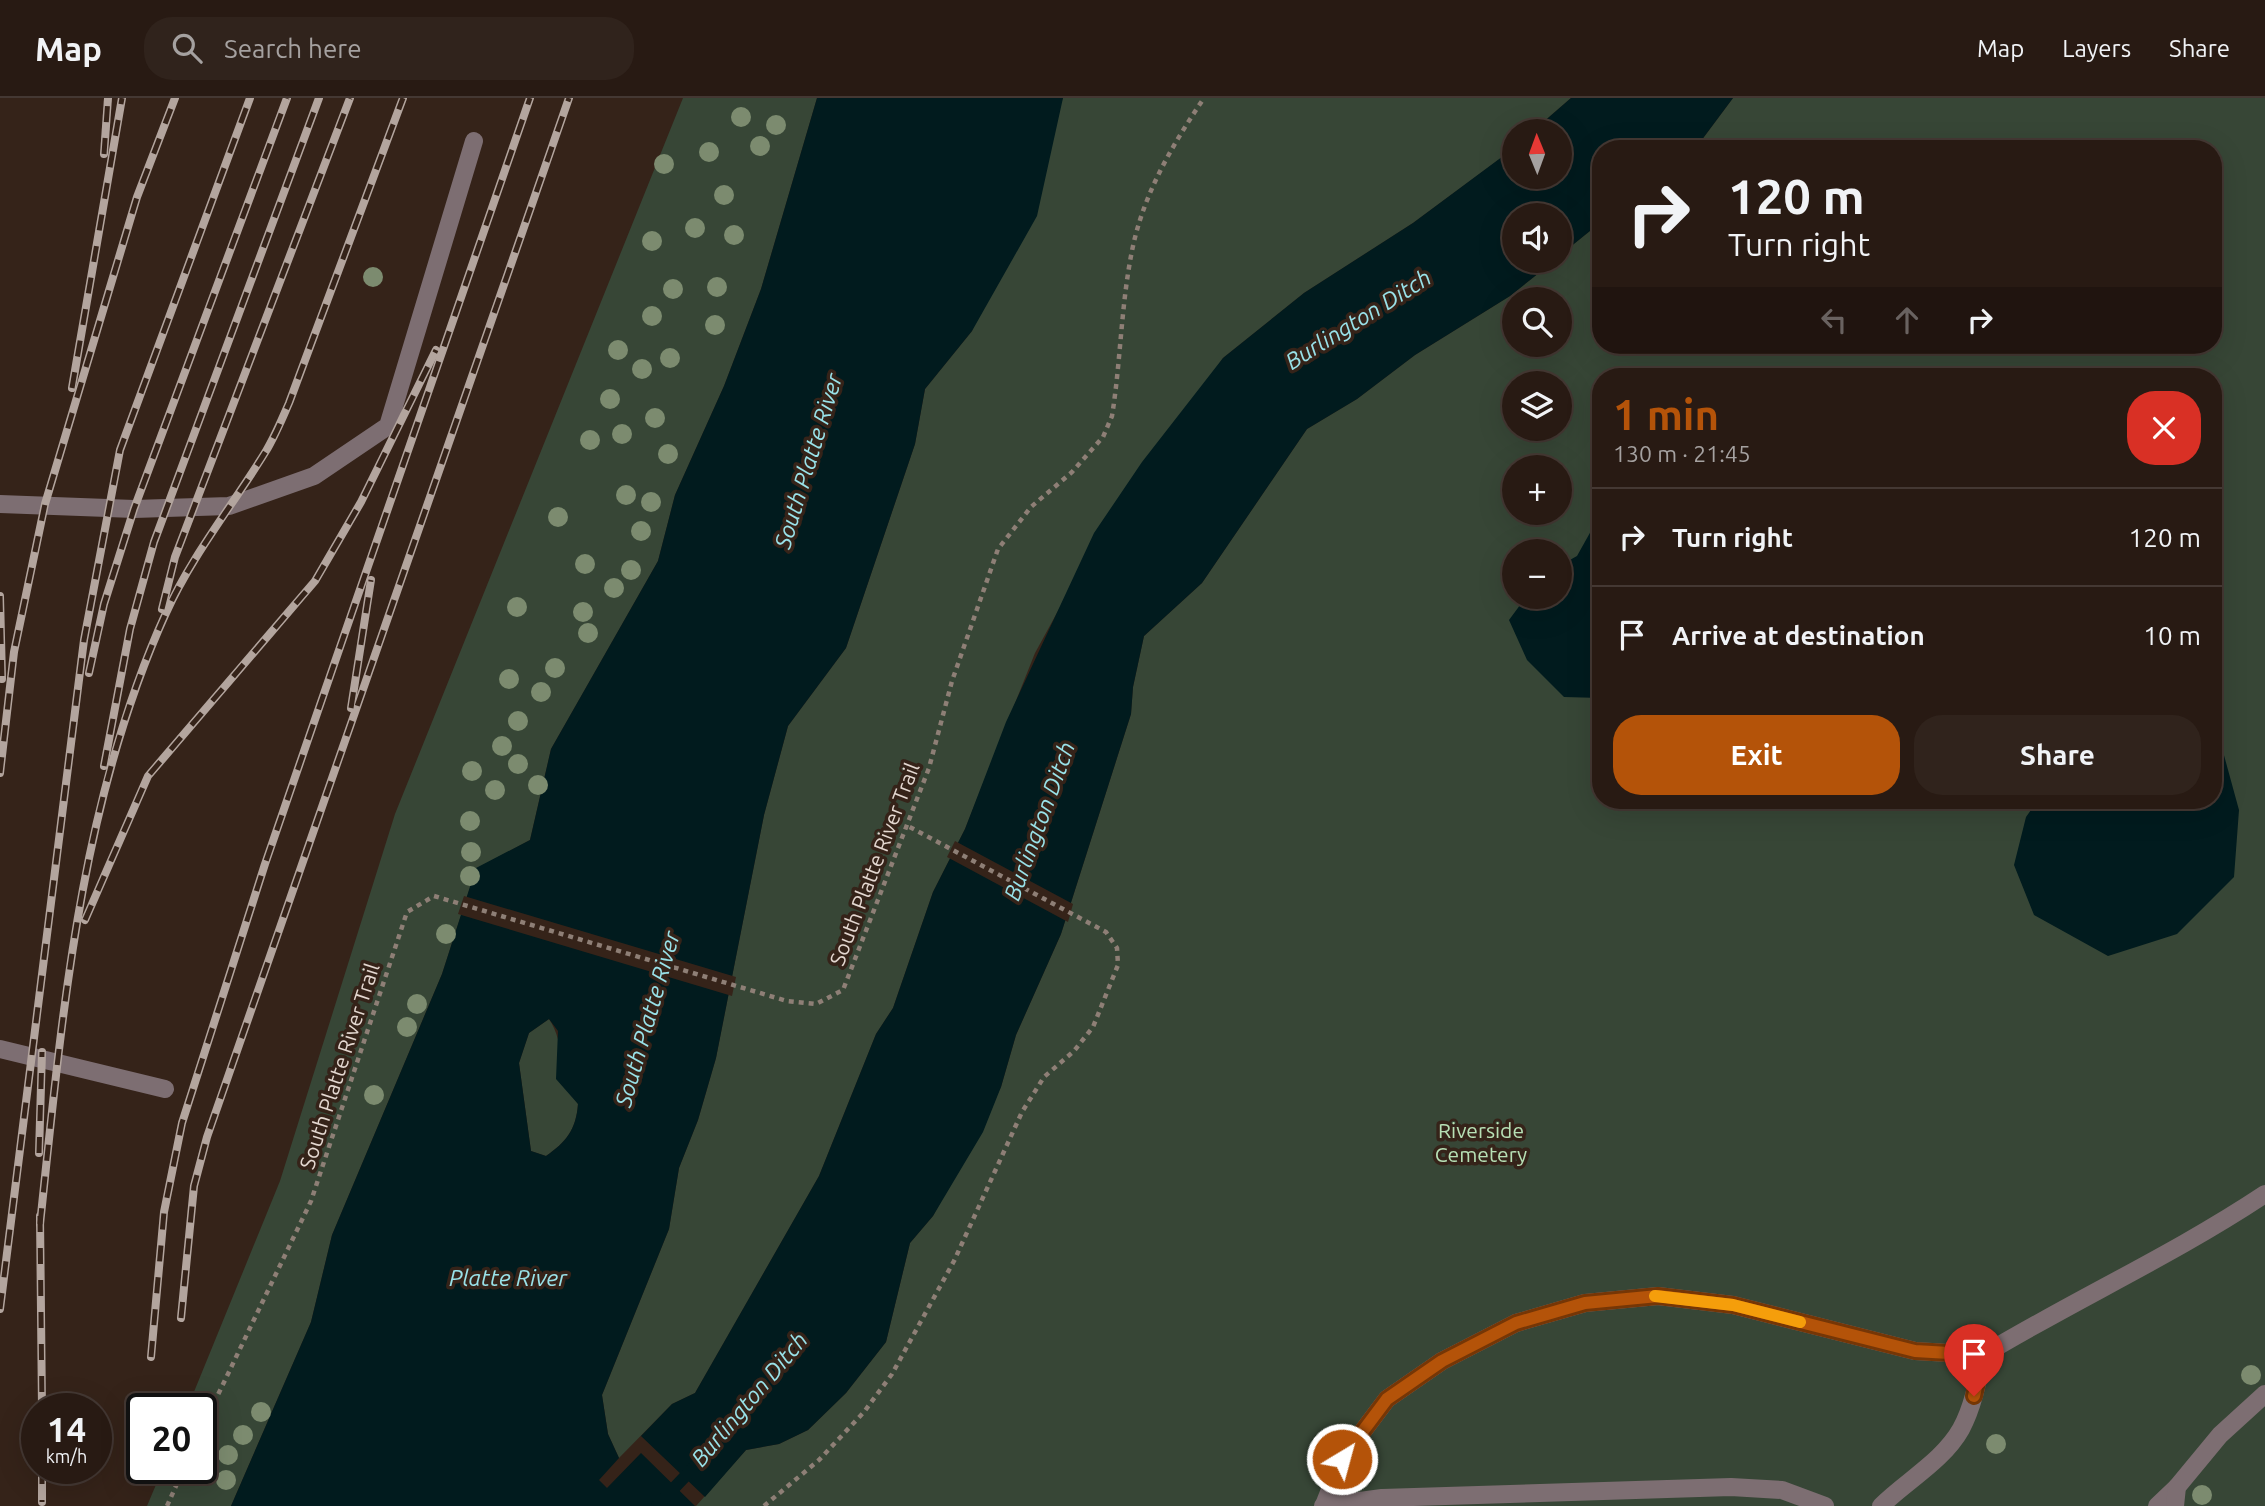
<!DOCTYPE html>
<html lang="en">
<head>
<meta charset="utf-8">
<style>
	body { margin:0; font-family:Ubuntu,sans-serif; background:#30231c; color:#f1f3f6; height:100vh; display:flex; flex-direction:column; font-size:26px; white-space:nowrap }
	* { box-sizing:border-box; margin:0 }
	p { font-size:23px; color:#a5a1a0 }
	.icon { flex:none; width:38px; height:38px; fill:none; stroke:currentColor; stroke-width:2; stroke-linecap:round; stroke-linejoin:round }
	.map { position:relative; flex:1; overflow:hidden }
	.panel { position:absolute; left:1592px; top:270px; width:630px; height:441px; display:flex; flex-direction:column; background:#281a13; border-radius:28px; box-shadow:0 7px 28px #0002,0 0 0 2px #443833 }
	.panel>* { flex:none }
	.guide { position:absolute; left:1592px; top:42px; width:630px; height:214px; border-radius:28px; box-shadow:0 7px 28px #0002,0 0 0 2px #443833; background:#281a13; color:#f1f3f6; overflow:hidden }
	.needle { width:46px; rotate:359deg }
	.buttons { position:absolute; left:1502px; top:21px; display:grid; gap:14px }
	.buttons a { display:grid; place-items:center; width:70px; height:70px; border-radius:50%; background:#281a13; box-shadow:0 7px 28px #0002,0 0 0 2px #443833; font-size:35px }
	.speed { position:absolute; left:21px; top:1295px; display:flex; gap:14px; font-size:35px; font-weight:700; text-align:center }
	.speed>* { display:grid; place-content:center; width:91px; height:91px; border-radius:50%; background:#281a13; box-shadow:0 7px 28px #0002,0 0 0 2px #443833; line-height:1 }
	.speed small { font-size:18px; font-weight:400 }
	.speed .limit { border:4px solid #111; border-radius:10px; background:#fff; color:#111 }
	.pin { position:absolute; display:grid; place-items:center; width:60px; height:60px; color:#fff; margin:-72px -30px; border-radius:50% 50% 50% 0; rotate:-45deg; box-shadow:0 0 7px #0007 }
	.pin .icon { rotate:45deg }
	.me { position:absolute; width:77px; margin:-38px; rotate:37deg; stroke-linejoin:round; filter:drop-shadow(0 0 5px #0008) }
	.turn { display:flex; align-items:center; gap:24px; height:147px; padding:0 21px; font-size:32px }
	.turn .icon { width:91px; height:91px; stroke-width:2.5 }
	.turn b { display:block; font-size:49px; line-height:60px }
	.lanes { display:flex; align-items:center; height:66px; padding:0 21px; background:#0003; justify-content:center; gap:35px; direction:ltr }
	.lanes .off { opacity:.35 }
	.round { display:grid; place-items:center; flex:none; width:74px; height:74px; border-radius:28px; background:#30231c }
	.overview { display:flex; align-items:center; justify-content:space-between; height:119px; padding:0 21px }
	h1 { font-size:42px; font-weight:700; line-height:52px; color:#b45309 }
	.primary-button { display:flex; gap:14px; margin-top:auto; padding:14px 21px }
	.primary-button a { flex:1; height:80px; border-radius:28px; background:#b45309; color:#fff; font-size:28px; font-weight:700; line-height:80px; text-align:center }
	.primary-button a+a { background:#30231c; color:#f1f3f6 }
	ul { padding:0; list-style:none }
	li { display:flex; align-items:center; gap:21px; height:98px; padding:0 21px; border-top:2px solid #443833 }
	li div { flex:1 }
	li b { display:block; font-size:26px }
	li em { font-style:normal }
	header { display:flex; align-items:center; gap:42px; box-sizing:border-box; height:98px; padding:0 35px; background:#281a13; border-bottom:2px solid #443833 }
	header strong { font-size:33px }
	nav { display:flex; gap:38px; margin-inline-start:auto; font-size:24px }
	.search { width:490px; height:63px; background:#30231c; display:flex; align-items:center; gap:18px; box-sizing:border-box; padding:0 24px; border-radius:28px; color:#a5a1a0; font-size:26px }
	.map>svg:first-child { display:block }
	.green { fill:#374636; fill-rule:evenodd }
	.water { fill:#011b1e; fill-rule:evenodd }
	.pier { fill:#352319 }
	.lines { fill:none; stroke-linecap:round; stroke-linejoin:round }
	.stream { stroke:#011b1e; stroke-width:12 }
	.path { stroke:#8e7f76; stroke-width:4.5; stroke-dasharray:5 5; stroke-linecap:butt }
	.minor { stroke:#7d6e72; stroke-width:18 }
	.rail-casing { stroke:#b3a59e; stroke-width:8 }
	.rail { stroke:#352319; stroke-width:5; stroke-dasharray:16; stroke-linecap:butt }
	.tree { fill:#7c8b6f }
	.route-casing { stroke:#753606; stroke-width:18 }
	.route { stroke:#b45309; stroke-width:12 }
	.slow { stroke:#f59e0b; stroke-width:12 }
	.labels { text-anchor:middle; dominant-baseline:central; stroke-width:7; stroke-linejoin:round; paint-order:stroke }
	.street-label { font-size:21px; fill:#e4d8d1; stroke:#352319 }
	.park-label { font-size:21px; fill:#b7e0b5; stroke:#352319 }
	.water-label { font-size:23px; font-style:italic; fill:#99e2e9; stroke:#352319 }
</style>
</head>
<body>
<header>
<strong>Map</strong>
<div class="search"><svg class="icon" aria-label="search" viewBox="0 0 24 24"><circle cx="10" cy="10" r="6"/><path d="M15 15l6 6"/></svg>Search here</div>
<nav><a>Map</a><a>Layers</a><a>Share</a></nav>
</header>
<div class="map">
<svg width="2265" height="1408" viewBox="0 0 2265 1408">
	<rect width="100%" height="100%" fill="#352319"/>
	<g class="green">
		<polygon points="683,0 817,0 761,191 724,288 675,397 658,463 551,651 530,742 476,771 442,876 332,1137 311,1224 231,1408 147,1408 163,1370 201,1370 201,1311 187,1311 280,1083 395,716"/>
		<polygon points="1063,0 1571,0 1533,33 1514,33 1514,50 1505,57 1413,125 1304,195 1223,260 1064,502 1035,555 965,731 933,794 893,910 876,936 819,1078 695,1295 672,1306 619,1360 608,1336 602,1297 669,1131 679,1070 698,1022 716,960 764,717 788,628 846,550 915,346 925,291 972,233"/>
		<path d="M1733,0H2265V1408H696L746,1352L779,1346L808,1332L846,1295L886,1244L910,1145L933,1118L1001,989L1016,937L1061,836L1131,616L1133,589L1144,538L1202,485L1307,331L1357,301L1415,257L1510,198L1554,163H1559V158L1601,124V247H2214V51H1695ZM1514,201H1559V247H1514ZM1601,278H2214V702H1601ZM1514,285H1559V331H1514ZM1514,369H1559V415H1514ZM1514,453H1559V499H1514Z"/>
		<path d="M549,921C566,946 559,981 578,1006C576,1032 566,1044 546,1058L531,1053L519,965L529,935Z"/>
	</g>
	<g class="water">
		<path d="M817,0H1063L1037,118L972,233L925,291L915,346L846,550L788,628L764,717L716,960L698,1022L679,1070L669,1131L602,1297L608,1336L619,1360L599,1382L607,1390L641,1355L695,1408H231L311,1224L332,1137L442,876L476,770L530,742L551,651L658,463L675,397L724,288L761,191ZM549,921L558,933L556,981L578,1006C576,1032 566,1044 546,1058L531,1053L519,965L529,935Z"/>
		<polygon points="1571,0 1733,0 1695,51 1601,51 1601,124 1559,158 1559,117 1514,117 1514,163 1554,163 1510,198 1415,257 1357,301 1307,331 1202,485 1144,538 1133,589 1131,616 1061,836 1016,937 1001,989 983,1034 933,1118 910,1145 886,1244 846,1295 808,1332 779,1346 746,1352 705,1399 641,1338 672,1306 695,1295 819,1078 876,936 893,910 933,794 965,731 1006,624 1094,435 1142,364 1223,260 1304,195 1413,125 1514,50 1514,79 1559,79 1559,33 1533,33"/>
		<polygon points="1601,415 1601,600 1564,599 1527,562 1509,522 1526,499 1559,499 1559,468 1577,458"/>
		<polygon points="2214,634 2219,639 2239,712 2234,779 2177,836 2108,858 2034,817 2014,767 2026,719 2038,702 2214,702"/>
	</g>
	<g class="pier">
		<polygon points="955,743 1073,806 1068,824 947,759"/>
		<polygon points="464,798 736,879 732,898 458,816"/>
	</g>
	<g class="lines">
		<polyline class="stream" points="657,1408 695,1368"/>
		<g class="path">
			<path d="M201,1332L311,1103L407,814L434,798L787,903L816,906L843,892L929,670L952,583L998,451L1031,409L1072,374L1103,339L1112,318C1121,262 1121,204 1133,148C1145,93 1173,46 1204,0"/>
			<polyline points="167,1408 184,1370"/>
			<polyline points="764,1408 819,1362 864,1314 892,1276 954,1163 1022,1014 1044,979 1074,953 1093,929 1118,867 1117,850 1106,834 906,727"/>
		</g>
		<g class="minor">
			<polyline points="0,406 134,411 229,408 314,378 388,328 474,43"/>
			<polyline points="0,951 165,991"/>
			<polyline points="1324,1407 1342,1361 1387,1301 1442,1263 1516,1225 1585,1205 1658,1198 1733,1207 1915,1253 1983,1257"/>
			<polyline points="1323,1408 1382,1400 1731,1389 1782,1392 1825,1408"/>
			<path d="M1881,1408C1906,1383 1943,1363 1961,1331C1973,1309 1978,1282 1983,1257C2076,1201 2175,1156 2265,1096"/>
			<polyline points="2157,1408 2177,1389"/>
			<polyline points="2175,1408 2177,1389 2220,1337 2265,1296"/>
		</g>
		<g class="rail-casing">
			<g id="rail">
				<polyline points="104,56 108,0"/>
				<polyline points="72,290 122,0"/>
				<polyline points="0,498 2,581"/>
				<polyline points="162,511 175,459 350,0"/>
				<polyline points="89,575 104,506 134,411 287,0"/>
				<polyline points="351,610 371,482"/>
				<polyline points="104,668 130,531 154,444 319,0"/>
				<polyline points="0,675 14,554 45,406 137,99 175,0"/>
				<polyline points="85,822 148,678 315,483 361,404 436,252"/>
				<polyline points="39,1055 42,954"/>
				<polyline points="40,1118 42,1311"/>
				<path d="M40,1126C62,921 79,706 166,515C192,457 233,407 266,353C275,338 282,321 289,305L403,0"/>
				<polyline points="0,1211 84,542 120,352 250,0"/>
				<polyline points="181,1220 194,1088 207,1039 569,0"/>
				<polyline points="151,1259 164,1114 182,1025 265,766 530,0"/>
				<polyline points="42,1370 42,1404"/>
			</g>
		</g>
		<use href="#rail" class="rail"/>
	</g>
	<g class="tree">
		<circle cx="741" cy="19" r="10"/>
		<circle cx="776" cy="27" r="10"/>
		<circle cx="760" cy="48" r="10"/>
		<circle cx="709" cy="54" r="10"/>
		<circle cx="664" cy="66" r="10"/>
		<circle cx="724" cy="97" r="10"/>
		<circle cx="695" cy="130" r="10"/>
		<circle cx="734" cy="137" r="10"/>
		<circle cx="652" cy="143" r="10"/>
		<circle cx="373" cy="179" r="10"/>
		<circle cx="717" cy="189" r="10"/>
		<circle cx="673" cy="191" r="10"/>
		<circle cx="652" cy="218" r="10"/>
		<circle cx="715" cy="227" r="10"/>
		<circle cx="618" cy="252" r="10"/>
		<circle cx="670" cy="260" r="10"/>
		<circle cx="642" cy="271" r="10"/>
		<circle cx="610" cy="301" r="10"/>
		<circle cx="655" cy="320" r="10"/>
		<circle cx="622" cy="336" r="10"/>
		<circle cx="590" cy="342" r="10"/>
		<circle cx="668" cy="356" r="10"/>
		<circle cx="626" cy="397" r="10"/>
		<circle cx="651" cy="404" r="10"/>
		<circle cx="558" cy="419" r="10"/>
		<circle cx="641" cy="433" r="10"/>
		<circle cx="585" cy="466" r="10"/>
		<circle cx="631" cy="472" r="10"/>
		<circle cx="614" cy="490" r="10"/>
		<circle cx="517" cy="509" r="10"/>
		<circle cx="583" cy="514" r="10"/>
		<circle cx="588" cy="535" r="10"/>
		<circle cx="555" cy="570" r="10"/>
		<circle cx="509" cy="581" r="10"/>
		<circle cx="541" cy="594" r="10"/>
		<circle cx="518" cy="623" r="10"/>
		<circle cx="502" cy="648" r="10"/>
		<circle cx="518" cy="666" r="10"/>
		<circle cx="472" cy="673" r="10"/>
		<circle cx="538" cy="687" r="10"/>
		<circle cx="495" cy="692" r="10"/>
		<circle cx="470" cy="723" r="10"/>
		<circle cx="471" cy="754" r="10"/>
		<circle cx="470" cy="778" r="10"/>
		<circle cx="446" cy="836" r="10"/>
		<circle cx="417" cy="906" r="10"/>
		<circle cx="407" cy="929" r="10"/>
		<circle cx="374" cy="997" r="10"/>
		<circle cx="2251" cy="1277" r="10"/>
		<circle cx="261" cy="1314" r="10"/>
		<circle cx="243" cy="1337" r="10"/>
		<circle cx="1996" cy="1346" r="10"/>
		<circle cx="228" cy="1357" r="10"/>
		<circle cx="226" cy="1382" r="10"/>
		<circle cx="2202" cy="1397" r="10"/>
	</g>
	<g class="lines">
		<g class="route-casing">
			<polyline id="route" points="1342,1361 1387,1301 1442,1263 1516,1225 1585,1205 1658,1198 1733,1207 1915,1253 1983,1257 1974,1298"/>
		</g>
		<use href="#route" class="route"/>
		<polyline class="slow" points="1655,1198 1733,1207 1800,1224"/>
	</g>
	<g class="labels">
		<g class="street-label">
			<text transform="translate(874 766) rotate(-69)">South Platte River Trail</text>
			<text transform="translate(339 968) rotate(-72)">South Platte River Trail</text>
		</g>
		<g class="park-label">
			<text x="1481" y="1032">Riverside<tspan x="1481" dy="24">Cemetery</tspan></text>
		</g>
		<g class="water-label">
			<text transform="translate(1358 221) rotate(-32)">Burlington Ditch</text>
			<text transform="translate(808 363) rotate(-73)">South Platte River</text>
			<text transform="translate(1039 723) rotate(-70)">Burlington Ditch</text>
			<text transform="translate(647 921) rotate(-74)">South Platte River</text>
			<text x="508" y="1179">Platte River</text>
			<text transform="translate(749 1301) rotate(-50)">Burlington Ditch</text>
		</g>
	</g>
</svg>
<div class="buttons">
<a><svg class="needle" viewBox="-14 -14 28 28"><path d="M0-13l5 13h-10z" fill="#e53935"/><path d="M0 13l5-13h-10z" fill="#a5a1a0"/></svg></a>
<a><svg class="icon" aria-label="sound" viewBox="0 0 24 24"><path d="M4 9h4l5-4v14l-5-4H4zM17 9q2 3 0 6"/></svg></a>
<a><svg class="icon" aria-label="search" viewBox="0 0 24 24"><circle cx="10" cy="10" r="6"/><path d="M15 15l6 6"/></svg></a>
<a><svg class="icon" aria-label="layers" viewBox="0 0 24 24"><path d="M12 4l9 5-9 5-9-5zM3 14l9 5 9-5"/></svg></a>
<a>+</a>
<a>−</a>
</div>
<div class="speed"><div>14<small>km/h</small></div><div class="limit">20</div></div>
<div class="pin" style="left:1974px;top:1298px;background:#d93025"><svg class="icon" aria-label="arrive" viewBox="0 0 24 24"><path d="M6 21V4h12l-3 4 3 4H6"/></svg></div>
<svg class="me" style="left:1342px;top:1361px" viewBox="-20 -20 40 40"><circle r="17" fill="#b45309" stroke="#fff" stroke-width="3"/><path d="M0-11L8 9 0 5-8 9z" fill="#fff"/></svg>
<div class="guide">
<div class="turn"><svg class="icon" aria-label="right" viewBox="0 0 24 24"><path d="M7 20v-9h11M14 6l5 5-5 5"/></svg><div><b>120 m</b>Turn right</div></div>
<div class="lanes"><svg class="icon off" aria-label="left" viewBox="0 0 24 24"><path d="M17 20v-9H6M10 6l-5 5 5 5"/></svg><svg class="icon off" aria-label="ahead" viewBox="0 0 24 24"><path d="M12 20V5M6 11l6-6 6 6"/></svg><svg class="icon" aria-label="right" viewBox="0 0 24 24"><path d="M7 20v-9h11M14 6l5 5-5 5"/></svg></div>
</div>
<section class="panel">
<div class="overview"><div><h1>1 min</h1><p>130 m · 21:45</p></div><a class="round" style="background:#d93025;color:#fff"><svg class="icon" aria-label="close" viewBox="0 0 24 24"><path d="M6 6l12 12M18 6L6 18"/></svg></a></div>
<ul>
<li><svg class="icon" aria-label="right" viewBox="0 0 24 24"><path d="M7 20v-9h11M14 6l5 5-5 5"/></svg><div><b>Turn right</b></div><em>120 m</em></li>
<li><svg class="icon" aria-label="arrive" viewBox="0 0 24 24"><path d="M6 21V4h12l-3 4 3 4H6"/></svg><div><b>Arrive at destination</b></div><em>10 m</em></li>
</ul>
<div class="primary-button"><a>Exit</a><a>Share</a></div>
</section>
</div>
</body>
</html>
